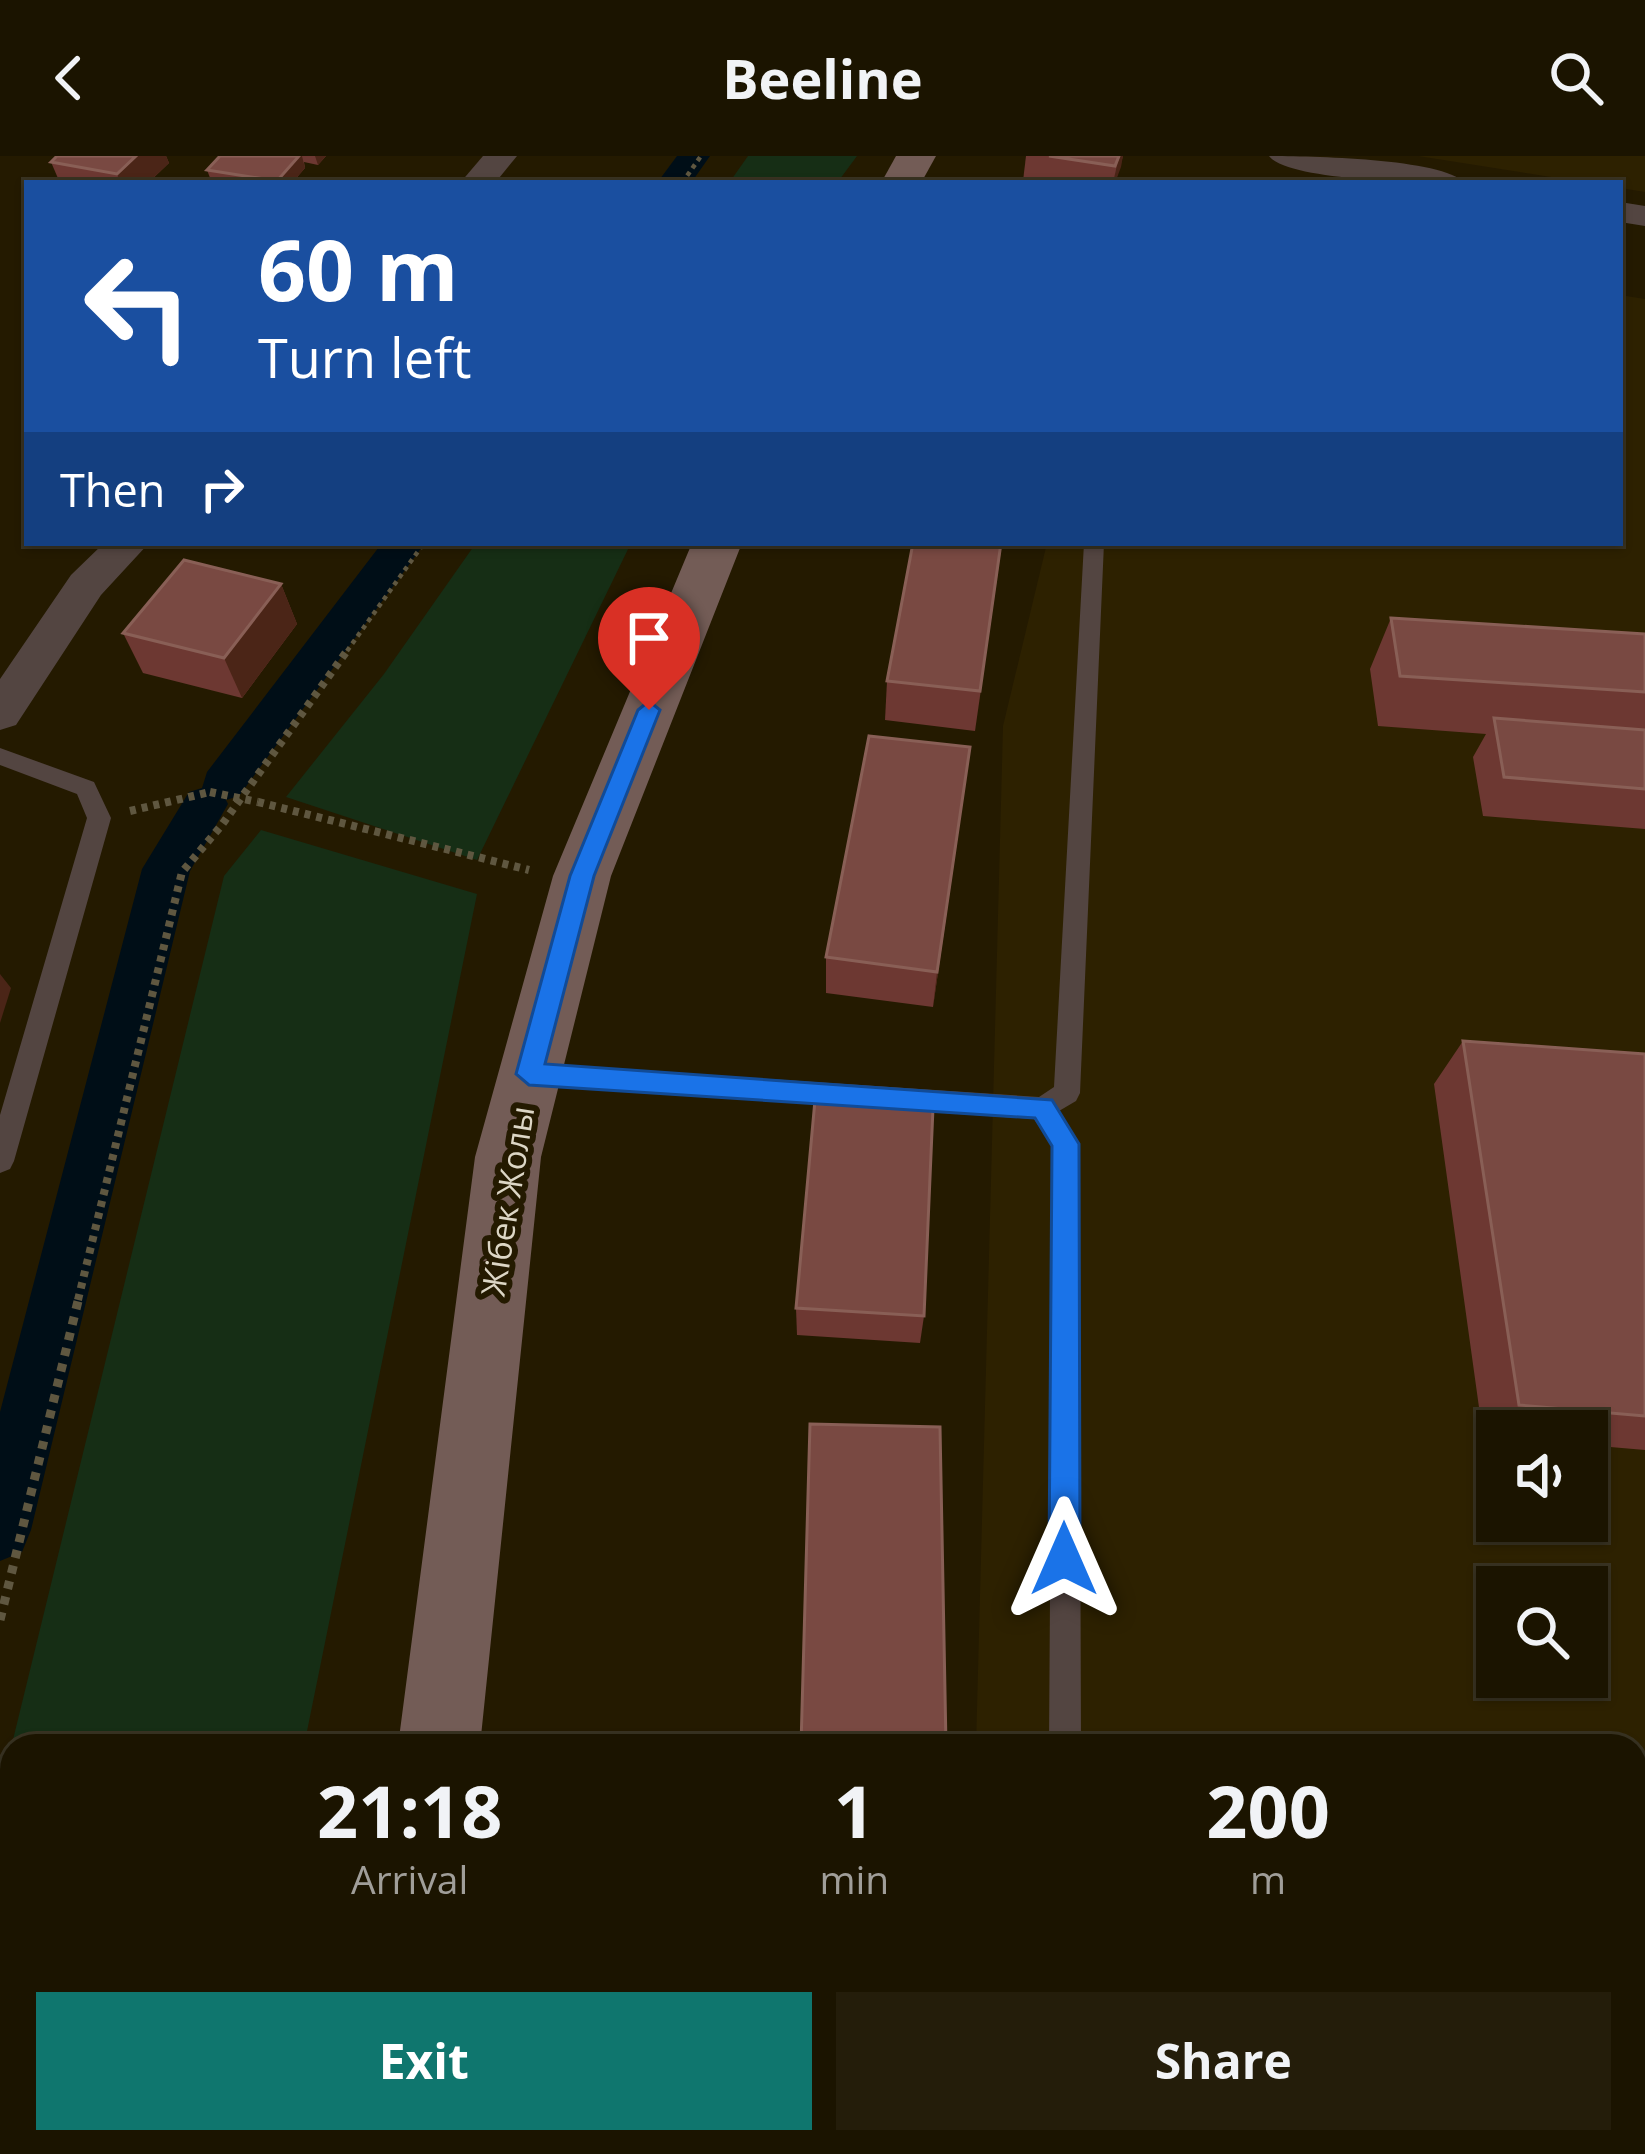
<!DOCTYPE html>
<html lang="en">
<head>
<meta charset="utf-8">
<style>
	body { margin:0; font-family:"Open Sans",sans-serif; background:#241d0a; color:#f1f3f6; height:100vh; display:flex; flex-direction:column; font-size:45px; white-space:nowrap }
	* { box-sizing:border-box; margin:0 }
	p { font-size:39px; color:#a09e99 }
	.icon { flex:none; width:66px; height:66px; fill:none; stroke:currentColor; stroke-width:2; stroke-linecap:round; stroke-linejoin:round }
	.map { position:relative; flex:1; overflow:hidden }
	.details { position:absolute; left:0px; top:1578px; width:1647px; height:420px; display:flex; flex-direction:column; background:#1b1400; border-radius:36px 36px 0 0; box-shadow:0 3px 9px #0004,0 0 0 3px #393322 }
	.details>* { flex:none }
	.banner { position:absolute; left:24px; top:24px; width:1599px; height:366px; border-radius:0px; box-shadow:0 3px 9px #0004,0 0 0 3px #393322; background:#1a4fa0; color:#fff; overflow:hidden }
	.buttons { position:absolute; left:1476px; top:1254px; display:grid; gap:24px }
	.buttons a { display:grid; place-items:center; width:132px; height:132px; border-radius:0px; background:#1b1400; box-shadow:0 3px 9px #0004,0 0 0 3px #393322; font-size:60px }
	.pin { position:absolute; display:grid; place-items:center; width:102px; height:102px; color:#fff; margin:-123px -51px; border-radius:50% 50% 50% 0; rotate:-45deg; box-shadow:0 0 12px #0007 }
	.pin .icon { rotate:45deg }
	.me { position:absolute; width:132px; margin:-66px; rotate:0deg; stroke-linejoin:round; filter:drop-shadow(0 0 9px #0008) }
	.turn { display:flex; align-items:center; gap:42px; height:252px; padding:0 36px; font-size:54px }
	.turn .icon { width:156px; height:156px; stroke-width:2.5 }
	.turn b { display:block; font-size:84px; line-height:102px }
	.then { display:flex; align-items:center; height:114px; padding:0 36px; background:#0003; gap:24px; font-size:45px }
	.eta { display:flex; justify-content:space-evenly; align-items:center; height:204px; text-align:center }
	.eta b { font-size:72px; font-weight:700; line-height:84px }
	.button { display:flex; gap:24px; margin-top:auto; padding:24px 36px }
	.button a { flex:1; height:138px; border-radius:0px; background:#0f766e; color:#fff; font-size:48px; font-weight:700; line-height:138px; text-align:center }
	.button a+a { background:#241d0a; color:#f1f3f6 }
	header { display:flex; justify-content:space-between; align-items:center; height:156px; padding:0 36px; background:#1b1400; font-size:54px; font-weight:700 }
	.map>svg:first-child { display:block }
	.built { fill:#2d2100; fill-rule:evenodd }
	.green { fill:#162e15 }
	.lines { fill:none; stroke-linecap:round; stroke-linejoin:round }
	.canal { fill:#000e17; fill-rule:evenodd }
	.path-far2 { stroke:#5f5740; stroke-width:4.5; stroke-dasharray:4.5 4.5; stroke-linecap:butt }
	.path-far1 { stroke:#5f5740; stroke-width:8; stroke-dasharray:6 6; stroke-linecap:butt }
	.path { stroke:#5f5740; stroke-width:9; stroke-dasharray:8 8; stroke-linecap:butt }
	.lane { fill:#534541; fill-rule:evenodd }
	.street { fill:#534541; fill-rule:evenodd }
	.secondary { fill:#735c56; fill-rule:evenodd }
	.path-bridge { stroke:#5f5740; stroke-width:8; stroke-dasharray:6 6; stroke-linecap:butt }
	.wall { fill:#6d3832 }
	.shaded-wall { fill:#4b2517 }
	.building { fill:#794942; stroke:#895f56; stroke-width:3 }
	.route { fill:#1a73e8; stroke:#114b97; stroke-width:3 }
	.labels { text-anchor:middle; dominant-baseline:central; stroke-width:12; stroke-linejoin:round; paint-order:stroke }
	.street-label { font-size:33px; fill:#dcd6c5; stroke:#241a00 }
</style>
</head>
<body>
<header><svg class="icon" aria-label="back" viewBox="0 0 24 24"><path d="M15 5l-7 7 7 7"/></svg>Beeline<svg class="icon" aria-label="search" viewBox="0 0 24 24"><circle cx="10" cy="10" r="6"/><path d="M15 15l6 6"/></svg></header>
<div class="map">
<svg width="1645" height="1998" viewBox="0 0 1645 1998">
	<rect width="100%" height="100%" fill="#241a00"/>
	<g class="built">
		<polygon points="1418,0 1645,0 1645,36 1620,32 1620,27 1589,27"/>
		<path d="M1620,139L1645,143V1846H1635V1590H976L1003,570L1047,387H1620ZM1497,1275H1587V1365H1497ZM1497,1431H1587V1521H1497Z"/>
	</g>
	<g class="green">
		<polygon points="748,0 857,0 837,27 729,27"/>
		<polygon points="476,387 631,387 477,704 286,641 384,518"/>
		<polygon points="261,674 477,738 304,1590 12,1590 12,1986 224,1986 222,1998 0,1998 0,1637 224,720"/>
	</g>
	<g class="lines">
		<g class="canal">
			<polygon points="677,0 710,0 691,27 657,27"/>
			<polygon points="382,387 425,387 239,640 226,644 228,648 190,715 31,1374 22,1396 0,1405 0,1256 142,713 189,636 202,632 207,616"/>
		</g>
		<g class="path-far2">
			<polyline points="682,27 701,0"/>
			<polyline points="347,495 424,387"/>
		</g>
		<g class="path-far1">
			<polyline points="258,646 529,714"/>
			<polyline points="130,655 210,636"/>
			<polyline points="78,1144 182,716 221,670 349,492"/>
		</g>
		<polyline class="path" points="0,1464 79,1141"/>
		<g class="lane">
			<polygon points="1084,387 1104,387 1080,937 1076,945 1059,955 1079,989 1081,1587 1049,1590 1053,991 1034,963 529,929 520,926 516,918 520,910 529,907 1039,941 1054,931"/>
			<polygon points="0,592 94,626 111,662 14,1005 10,1013 0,1017 0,959 87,662 77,638 0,609"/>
		</g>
		<g class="street">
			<polygon points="483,0 517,0 495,27 460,27"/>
			<path d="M1269,0C1304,0 1444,2 1464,27C1428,27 1289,25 1269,0Z"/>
			<polygon points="1620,46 1645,50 1645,70 1620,66"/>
			<polygon points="104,387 149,387 101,439 16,569 0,574 0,523 71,419"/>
		</g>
		<g class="secondary">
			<polygon points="896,0 936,0 921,27 881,27"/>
			<polygon points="692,387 742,387 611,720 541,1001 480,1590 398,1590 475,1001 553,720"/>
			<polygon points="346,1986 438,1986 437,1998 345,1998"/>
		</g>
		<polyline class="path-bridge" points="210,636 258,646"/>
	</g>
	<g class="wall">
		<polygon points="57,0 166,0 169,7 148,27 60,27 51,6"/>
		<polygon points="220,0 326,0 318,9 304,6 305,12 292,27 212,27 207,14"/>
		<polygon points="1026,0 1123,0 1115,27 1036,27 1023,25"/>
		<polygon points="1002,387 975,575 885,564 887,525"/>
		<polygon points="281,428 297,468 242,542 143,517 123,477"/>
		<polygon points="1391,462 1645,478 1645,673 1483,660 1473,601 1486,578 1378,570 1370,513"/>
		<polygon points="965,630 933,851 826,837 826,801"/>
		<polygon points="1463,885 1645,898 1645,1294 1587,1289 1587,1275 1497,1275 1497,1281 1483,1280 1434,928"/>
		<polygon points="796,1152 924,1160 920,1187 797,1179"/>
	</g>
	<g class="shaded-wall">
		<polygon points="136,0 166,0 169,7 148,27 120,27 117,18"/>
		<polygon points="299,0 302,0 305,12 292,27 278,27 277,25"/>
		<polygon points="315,0 326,0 318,9"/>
		<polygon points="1119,0 1123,0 1121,11 1115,27 1113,27"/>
		<polygon points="281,428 297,468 242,542 224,502"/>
		<polygon points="970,591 965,630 933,851 937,816"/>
		<polygon points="0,818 11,832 0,867"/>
	</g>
	<g class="building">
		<polygon points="57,0 136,0 117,18 51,6"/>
		<polygon points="220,0 299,0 277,25 207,14"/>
		<polygon points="1049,0 1119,0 1115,10"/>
		<polygon points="913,387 1001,387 980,535 887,525"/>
		<polygon points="184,404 281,428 224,502 123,477"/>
		<polygon points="1391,462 1645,478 1645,536 1400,520"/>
		<polygon points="1494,562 1645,574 1645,633 1504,621"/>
		<polygon points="869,580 970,591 937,816 826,801"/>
		<polygon points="1463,885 1645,898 1645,1260 1519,1249"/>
		<polygon points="815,944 933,952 924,1160 796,1152"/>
		<polygon points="810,1268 940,1271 946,1590 801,1590"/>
		<polygon points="798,1986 1558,1986 1560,1998 797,1998"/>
	</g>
	<polygon class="route" points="649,545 660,554 594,720 545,908 1052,944 1079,988 1080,1403 1076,1414 1064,1419 1053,1414 1049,1403 1052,990 1035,962 529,929 516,918 570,720 638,554"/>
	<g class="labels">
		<g class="street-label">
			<text transform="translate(507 1045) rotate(-81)">Жібек Жолы</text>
		</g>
	</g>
</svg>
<div class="buttons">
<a><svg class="icon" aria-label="sound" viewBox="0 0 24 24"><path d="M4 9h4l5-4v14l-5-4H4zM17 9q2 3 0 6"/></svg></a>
<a><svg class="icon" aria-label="search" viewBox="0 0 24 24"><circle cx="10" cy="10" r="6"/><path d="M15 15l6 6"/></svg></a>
</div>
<div class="pin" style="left:649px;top:554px;background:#d93025"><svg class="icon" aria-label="arrive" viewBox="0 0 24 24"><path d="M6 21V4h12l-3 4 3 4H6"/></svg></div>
<svg class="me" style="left:1064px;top:1403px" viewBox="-20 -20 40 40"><path d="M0-17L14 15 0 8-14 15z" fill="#1a73e8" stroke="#fff" stroke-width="4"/></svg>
<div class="banner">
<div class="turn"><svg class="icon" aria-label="left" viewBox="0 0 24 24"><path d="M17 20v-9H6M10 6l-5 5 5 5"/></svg><div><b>60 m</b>Turn left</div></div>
<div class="then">Then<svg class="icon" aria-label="right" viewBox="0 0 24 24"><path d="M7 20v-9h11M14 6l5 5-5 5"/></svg></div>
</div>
<section class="details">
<div class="eta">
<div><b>21:18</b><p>Arrival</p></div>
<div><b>1</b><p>min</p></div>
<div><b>200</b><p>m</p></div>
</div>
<div class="button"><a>Exit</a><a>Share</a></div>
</section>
</div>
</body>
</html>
